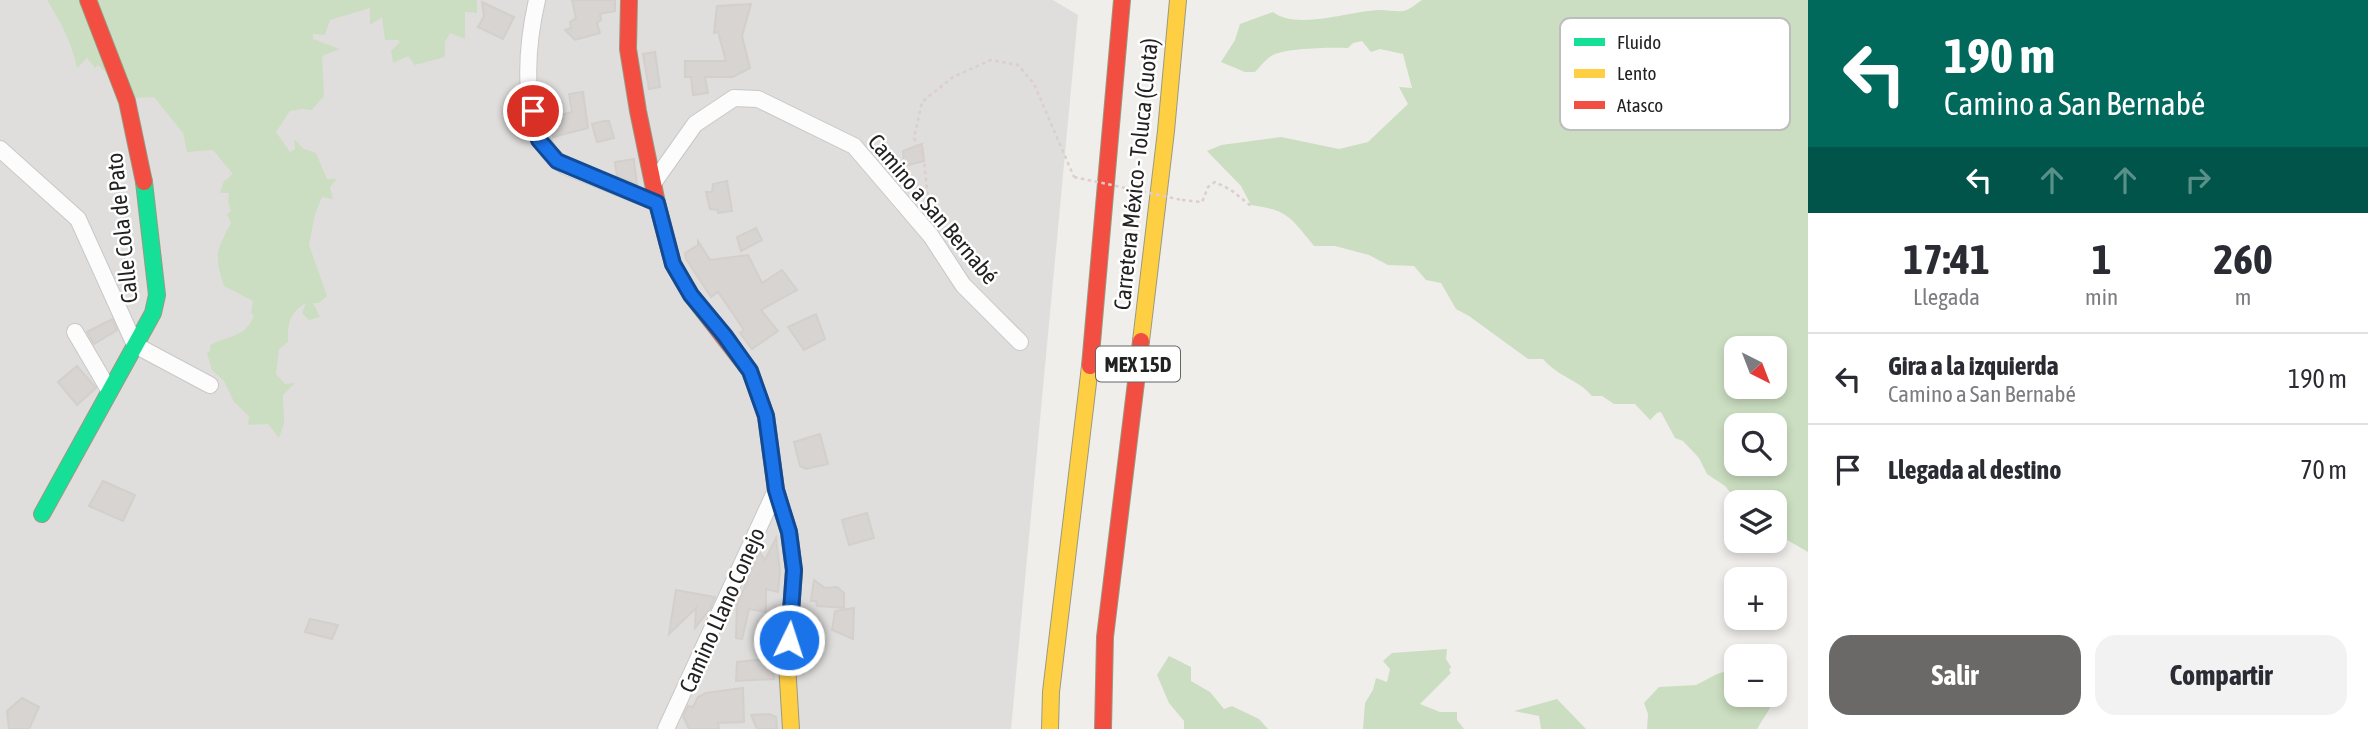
<!DOCTYPE html>
<html lang="es">
<head>
<meta charset="utf-8">
<style>
	body { margin:0; font-family:"Asap Condensed",sans-serif; background:#f2f2f3; color:#2b2b33; height:100vh; display:flex; flex-direction:column; font-size:26px; white-space:nowrap }
	* { box-sizing:border-box; margin:0 }
	p { font-size:23px; color:#7c7c81 }
	.icon { flex:none; width:38px; height:38px; fill:none; stroke:currentColor; stroke-width:2; stroke-linecap:round; stroke-linejoin:round }
	.map { position:relative; flex:1; overflow:hidden }
	.sheet { display:flex; flex-direction:column; background:#fff; width:560px }
	.sheet>* { flex:none }
	.top-card { background:#00695c; color:#fff; overflow:hidden }
	.needle { width:46px; rotate:138deg }
	.tools { position:absolute; left:1724px; top:336px; display:grid; gap:14px }
	.tools a { display:grid; place-items:center; width:63px; height:63px; border-radius:14px; background:#fff; box-shadow:0 4px 10px #0003; font-size:35px }
	.pin { position:absolute; display:grid; place-items:center; width:60px; height:60px; color:#fff; margin:-30px; border:4px solid #fff; border-radius:50%; box-shadow:0 2px 7px #0007 }
	.me { position:absolute; width:77px; margin:-38px; rotate:4deg; stroke-linejoin:round; filter:drop-shadow(0 0 5px #0008) }
	.turn { display:flex; align-items:center; gap:24px; height:147px; padding:0 21px; font-size:32px }
	.turn .icon { width:91px; height:91px; stroke-width:2.5 }
	.turn b { display:block; font-size:49px; line-height:60px }
	.lanes { display:flex; align-items:center; height:66px; padding:0 21px; background:#0003; justify-content:center; gap:35px; direction:ltr }
	.lanes .off { opacity:.35 }
	.eta { display:flex; justify-content:space-evenly; align-items:center; height:119px; text-align:center }
	.eta b { font-size:42px; font-weight:700; line-height:49px }
	.cta { display:flex; gap:14px; margin-top:auto; padding:14px 21px }
	.cta a { flex:1; height:80px; border-radius:21px; background:#6a6968; color:#fff; font-size:28px; font-weight:700; line-height:80px; text-align:center }
	.cta a+a { background:#f2f2f3; color:#2b2b33 }
	ul { padding:0; list-style:none }
	li { display:flex; align-items:center; gap:21px; height:91px; padding:0 21px; border-top:2px solid #e1e1e2 }
	li div { flex:1 }
	li b { display:block; font-size:26px }
	li em { font-style:normal }
	main { display:flex; flex:1; min-height:0 }
	.map>svg:first-child { display:block }
	.residential { fill:#dfdedc }
	.forest { fill:#cbdec1; fill-rule:evenodd }
	.building { fill:#d7d4d2; stroke:#d3d0cc; stroke-width:2 }
	.lines { fill:none; stroke-linecap:round; stroke-linejoin:round }
	.street-casing { stroke:#c9c8c7; stroke-width:18 }
	.fast-casing { stroke:#999a82; stroke-width:18 }
	.slow-casing { stroke:#999a82; stroke-width:18 }
	.jam-casing { stroke:#999a82; stroke-width:18 }
	.path { stroke:#dccecd; stroke-width:2.5; stroke-dasharray:3.5 3.5; stroke-linecap:butt }
	.street { stroke:#fdfcfc; stroke-width:16 }
	.fast { stroke:#16e098; stroke-width:16 }
	.slow { stroke:#ffcf43; stroke-width:16 }
	.jam { stroke:#f24e42; stroke-width:16 }
	.path-bridge { stroke:#dccecd; stroke-width:2.5; stroke-dasharray:3.5 3.5; stroke-linecap:butt }
	.route-casing { stroke:#114b97; stroke-width:18 }
	.route { stroke:#1a73e8; stroke-width:12 }
	.labels { text-anchor:middle; dominant-baseline:central; stroke-width:5; stroke-linejoin:round; paint-order:stroke }
	.shield { fill:#fff; stroke:#646464; stroke-width:2 }
	.shield-label { font-size:21px; font-weight:bold; fill:#222 }
	.street-label { font-size:23px; fill:#222; stroke:#fff }
	.key { fill:#fff; stroke:#bdbdbd; stroke-width:2 }
	.key-label { font-size:19px; fill:#222 }
</style>
</head>
<body>
<main>
<div class="map">
<svg width="1808" height="729" viewBox="0 0 1808 729">
	<rect width="100%" height="100%" fill="#f0eeeb"/>
	<polygon class="residential" points="0,0 1053,0 1078,15 1011,729 0,729"/>
	<g class="forest">
		<path d="M47,0H477V13L465,12V39L450,33L445,42V57L415,65L408,56L393,63L391,51L400,42L398,40H385L382,17L370,25V8L330,20L325,35L313,34V39L340,49L322,56L324,96L312,110L302,109L290,111L276,132L290,152L295,149L294,139L304,149L316,153L327,179H337L330,187L333,199L322,197L315,214L309,245L327,296L319,303H313L320,317L309,320L302,313L306,303C290,312 287,324 288,342L279,349L276,374L285,384L295,383L283,395L284,423L279,438L268,424L248,425L249,416L234,402L224,381L212,370L207,353L210,351V345C230,335 244,338 254,316L251,313L253,301L224,286C214,255 216,251 231,223L227,214L231,211L228,202L229,193H220L224,181L233,174L213,150L187,152L183,133L154,97L133,98L98,65L95,68L87,58L77,68C72,43 61,22 47,0Z"/>
		<path d="M1422,0H1808V552L1775,533L1774,502H1738L1725,486L1707,474L1699,458L1683,441L1675,438L1661,412L1657,413L1650,420L1635,404H1614L1602,396H1592C1579,380 1557,376 1543,359H1528L1469,316L1456,309L1441,283L1426,280L1414,266L1388,265L1369,255L1335,246H1314C1291,218 1288,210 1251,205L1241,186L1207,151L1221,145L1281,137L1339,149L1368,142L1408,104L1399,87L1412,88L1403,54L1380,49L1371,52L1362,41L1353,43L1348,48C1332,47 1283,48 1271,56C1265,60 1260,67 1255,72H1245L1221,62L1235,40L1240,24L1273,12C1297,31 1352,10 1381,10C1388,10 1396,12 1403,11C1409,10 1416,4 1422,0ZM1774,348V387H1736V348ZM1774,425V464H1736V425Z"/>
		<polygon points="1447,649 1446,659 1451,667 1449,670 1451,673 1420,704 1440,712 1457,712 1457,720 1464,729 1363,729 1365,703 1373,690 1376,678 1387,682 1390,669 1383,661 1392,653"/>
		<polygon points="1169,656 1191,667 1191,681 1210,692 1224,709 1232,706 1259,719 1268,729 1184,729 1184,721 1169,703 1157,675"/>
		<polygon points="1736,668 1736,695 1774,694 1776,698 1757,729 1647,729 1648,714 1644,703 1659,687 1696,685 1717,674"/>
		<polygon points="1557,699 1586,729 1541,729 1539,716 1514,711"/>
	</g>
	<g class="building">
		<polygon points="572,0 615,0 615,11 600,14 601,20 597,23 600,33 575,40 565,30 571,28 570,22 576,18"/>
		<polygon points="482,2 514,17 503,39 478,27 484,16"/>
		<polygon points="751,4 742,36 750,68 733,77 705,77 708,93 693,95 691,77 685,77 685,61 726,61 718,32 714,33 717,6"/>
		<polygon points="655,52 660,87 649,89 643,54"/>
		<polygon points="583,92 588,128 553,137 548,118 572,112 569,94"/>
		<polygon points="604,121 609,121 614,138 597,142 592,124"/>
		<polygon points="922,144 924,161 904,166 903,151"/>
		<polygon points="634,159 634,162 637,184 617,176 615,162"/>
		<polygon points="727,181 732,211 718,213 718,210 710,209 706,192 712,192 713,184"/>
		<polygon points="756,228 762,240 741,251 737,237"/>
		<polygon points="698,241 710,260 748,255 762,283 782,270 797,290 761,310 778,331 752,349 740,333 744,330 718,292 711,297 686,259 685,253 698,245"/>
		<polygon points="816,314 825,339 804,350 788,327"/>
		<polygon points="112,319 117,330 94,344 87,332"/>
		<polygon points="77,366 96,388 77,405 58,382"/>
		<polygon points="820,434 828,464 806,469 800,466 794,442"/>
		<polygon points="103,481 135,495 123,521 89,506"/>
		<polygon points="867,513 874,538 849,545 842,520"/>
		<polygon points="776,538 780,571 778,592 766,589 766,612 749,609 742,639 736,638 737,601 739,601 759,551 765,560"/>
		<polygon points="814,580 825,588 837,587 844,593 844,608 817,606 816,601 811,601"/>
		<polygon points="676,590 715,597 710,609 695,628 696,608 669,634"/>
		<polygon points="854,608 853,639 832,630 835,611"/>
		<polygon points="310,619 338,625 332,639 305,632"/>
		<polygon points="773,658 774,679 736,681 737,662"/>
		<polygon points="743,688 744,722 718,723 719,729 689,729 683,716 688,706 693,707 698,697 706,693"/>
		<polygon points="22,698 39,707 29,729 9,729 7,711"/>
		<polygon points="769,714 776,717 777,729 757,729 751,715"/>
	</g>
	<g class="lines">
		<g class="street-casing">
			<g id="street">
				<path d="M537,0C526,48 517,136 565,166L657,203"/>
				<polyline points="0,149 78,219 135,345 210,385"/>
				<polyline points="654,182 695,124 734,98 758,99 854,146 931,236 963,285 1020,342"/>
				<polyline points="75,332 109,390"/>
				<polyline points="666,729 776,490"/>
			</g>
		</g>
		<g class="fast-casing">
			<polyline id="fast" points="42,514 153,313 157,295 144,182"/>
		</g>
		<g class="slow-casing">
			<g id="slow">
				<polyline points="1141,341 1166,131 1178,0"/>
				<polyline points="781,507 789,532 794,571 787,664 791,729"/>
				<polyline points="1050,729 1051,692 1090,366"/>
			</g>
		</g>
		<g class="jam-casing">
			<g id="jam">
				<polyline points="88,0 127,101 144,182"/>
				<polyline points="629,0 628,49 638,111 657,203 673,264 691,295 750,371 766,416 776,490 781,507"/>
				<polyline points="1090,366 1122,0"/>
				<polyline points="1103,729 1105,637 1141,341"/>
			</g>
		</g>
		<g class="path">
			<polyline points="1182,200 1202,202 1208,187 1215,182 1231,190 1251,206"/>
			<polyline points="929,209 924,160 914,138 922,102 953,77 991,60 1018,65 1034,84 1074,177"/>
		</g>
		<use href="#street" class="street"/>
		<use href="#fast" class="fast"/>
		<use href="#slow" class="slow"/>
		<use href="#jam" class="jam"/>
		<polyline class="path-bridge" points="1074,177 1182,200"/>
	</g>
	<g class="lines">
		<g class="route-casing">
			<polyline id="route" points="533,111 539,140 557,161 657,203 673,264 691,295 725,336 750,371 766,416 776,490 789,532 794,570 789,640"/>
		</g>
		<use href="#route" class="route"/>
	</g>
	<g class="labels">
		<rect class="shield" x="1096" y="346.5" width="84" height="35" rx="5"/>
		<g class="shield-label">
			<text x="1138" y="364">MEX 15D</text>
		</g>
		<g class="street-label">
			<text transform="translate(1136 174) rotate(-84)">Carretera México - Toluca (Cuota)</text>
			<text transform="translate(933 209) rotate(50)">Camino a San Bernabé</text>
			<text transform="translate(122 228) rotate(-96)">Calle Cola de Pato</text>
			<text transform="translate(722 610) rotate(-66)">Camino Llano Conejo</text>
		</g>
	</g>
	<rect x="1560" y="18" width="230" height="112" rx="10" class="key"/>
	<rect x="1574" y="38" width="31" height="8" fill="#16e098"/>
	<rect x="1574" y="69" width="31" height="9" fill="#ffcf43"/>
	<rect x="1574" y="101" width="31" height="8" fill="#f24e42"/>
	<g class="key-label">
		<text x="1617" y="49">Fluido</text>
		<text x="1617" y="80">Lento</text>
		<text x="1617" y="112">Atasco</text>
	</g>
</svg>
<div class="tools">
<a><svg class="needle" viewBox="-14 -14 28 28"><path d="M0-13l5 13h-10z" fill="#e53935"/><path d="M0 13l5-13h-10z" fill="#7c7c81"/></svg></a>
<a><svg class="icon" aria-label="search" viewBox="0 0 24 24"><circle cx="10" cy="10" r="6"/><path d="M15 15l6 6"/></svg></a>
<a><svg class="icon" aria-label="layers" viewBox="0 0 24 24"><path d="M12 4l9 5-9 5-9-5zM3 14l9 5 9-5"/></svg></a>
<a>+</a>
<a>−</a>
</div>
<div class="pin" style="left:533px;top:111px;background:#d93025"><svg class="icon" aria-label="arrive" viewBox="0 0 24 24"><path d="M6 21V4h12l-3 4 3 4H6"/></svg></div>
<svg class="me" style="left:789px;top:640px" viewBox="-20 -20 40 40"><circle r="17" fill="#1a73e8" stroke="#fff" stroke-width="3"/><path d="M0-11L8 9 0 5-8 9z" fill="#fff"/></svg>
</div>
<section class="sheet">
<div class="top-card">
<div class="turn"><svg class="icon" aria-label="left" viewBox="0 0 24 24"><path d="M17 20v-9H6M10 6l-5 5 5 5"/></svg><div><b>190 m</b>Camino a San Bernabé</div></div>
<div class="lanes"><svg class="icon" aria-label="left" viewBox="0 0 24 24"><path d="M17 20v-9H6M10 6l-5 5 5 5"/></svg><svg class="icon off" aria-label="ahead" viewBox="0 0 24 24"><path d="M12 20V5M6 11l6-6 6 6"/></svg><svg class="icon off" aria-label="ahead" viewBox="0 0 24 24"><path d="M12 20V5M6 11l6-6 6 6"/></svg><svg class="icon off" aria-label="right" viewBox="0 0 24 24"><path d="M7 20v-9h11M14 6l5 5-5 5"/></svg></div>
</div>
<div class="eta">
<div><b>17:41</b><p>Llegada</p></div>
<div><b>1</b><p>min</p></div>
<div><b>260</b><p>m</p></div>
</div>
<ul>
<li><svg class="icon" aria-label="left" viewBox="0 0 24 24"><path d="M17 20v-9H6M10 6l-5 5 5 5"/></svg><div><b>Gira a la izquierda</b><p>Camino a San Bernabé</p></div><em>190 m</em></li>
<li><svg class="icon" aria-label="arrive" viewBox="0 0 24 24"><path d="M6 21V4h12l-3 4 3 4H6"/></svg><div><b>Llegada al destino</b></div><em>70 m</em></li>
</ul>
<div class="cta"><a>Salir</a><a>Compartir</a></div>
</section>
</main>
</body>
</html>
